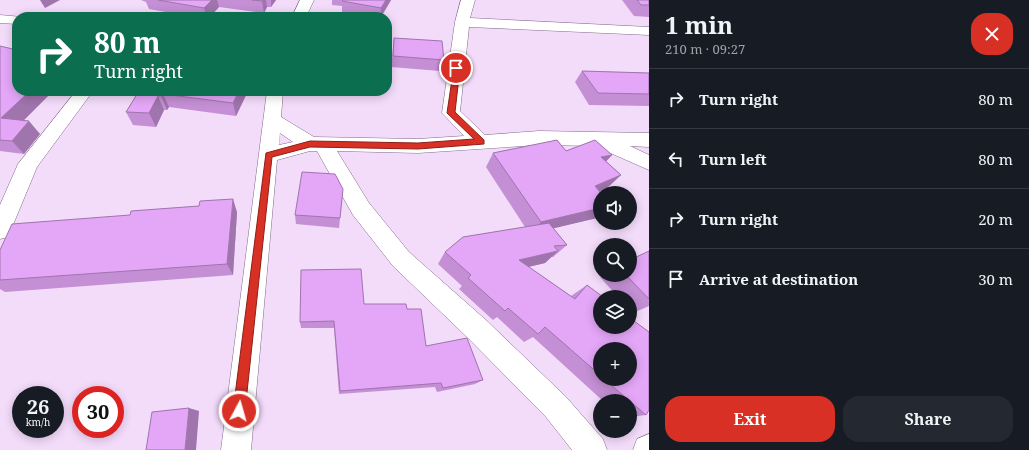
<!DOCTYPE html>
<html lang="en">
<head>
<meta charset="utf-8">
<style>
	body { margin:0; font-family:"Noto Serif",serif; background:#242831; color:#f1f3f6; height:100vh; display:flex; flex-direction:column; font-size:15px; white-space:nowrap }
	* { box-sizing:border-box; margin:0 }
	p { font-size:13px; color:#9ea1a6 }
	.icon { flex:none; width:22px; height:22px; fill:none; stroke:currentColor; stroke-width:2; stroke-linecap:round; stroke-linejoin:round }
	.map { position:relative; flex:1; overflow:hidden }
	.side { display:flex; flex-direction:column; background:#171b24; width:380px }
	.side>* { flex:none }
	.top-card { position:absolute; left:12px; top:12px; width:380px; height:84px; border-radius:16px; box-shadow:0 2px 10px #0003; background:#0b6e4f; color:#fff; overflow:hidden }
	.buttons { position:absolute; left:593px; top:186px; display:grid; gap:8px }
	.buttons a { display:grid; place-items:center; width:44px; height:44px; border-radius:50%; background:#171b24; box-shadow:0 2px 10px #0003; font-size:20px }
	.speed { position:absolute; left:12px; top:386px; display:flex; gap:8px; font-size:20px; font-weight:700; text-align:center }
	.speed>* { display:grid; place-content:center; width:52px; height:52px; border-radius:50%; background:#171b24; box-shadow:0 2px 10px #0003; line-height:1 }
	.speed small { font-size:10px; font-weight:400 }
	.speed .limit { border:6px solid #d22; background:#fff; color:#111 }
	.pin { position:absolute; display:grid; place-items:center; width:34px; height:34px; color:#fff; margin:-17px; border:2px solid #fff; border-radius:50%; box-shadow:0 1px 4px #0007 }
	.me { position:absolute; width:44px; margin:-22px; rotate:6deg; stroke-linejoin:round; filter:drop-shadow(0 0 3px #0008) }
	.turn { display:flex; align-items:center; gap:14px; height:84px; padding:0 16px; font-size:18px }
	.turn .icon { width:52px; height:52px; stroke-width:2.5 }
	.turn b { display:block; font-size:28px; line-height:34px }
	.round { display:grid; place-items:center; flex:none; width:42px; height:42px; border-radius:16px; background:#242831 }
	.headline { display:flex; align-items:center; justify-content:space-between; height:68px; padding:0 16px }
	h1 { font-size:24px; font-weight:700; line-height:30px }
	.cta { display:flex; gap:8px; margin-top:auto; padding:8px 16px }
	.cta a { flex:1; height:46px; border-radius:16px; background:#d93025; color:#fff; font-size:16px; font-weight:700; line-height:46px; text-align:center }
	.cta a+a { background:#242831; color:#f1f3f6 }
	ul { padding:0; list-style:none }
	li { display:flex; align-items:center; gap:12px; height:60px; padding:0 16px; border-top:1px solid #363941 }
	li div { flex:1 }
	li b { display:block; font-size:15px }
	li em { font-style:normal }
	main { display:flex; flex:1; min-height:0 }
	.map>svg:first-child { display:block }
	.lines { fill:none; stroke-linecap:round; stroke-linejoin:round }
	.minor-casing { stroke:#806b87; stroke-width:1 }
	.minor { fill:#fff; fill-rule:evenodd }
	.wall { fill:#c48fd4; fill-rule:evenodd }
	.shaded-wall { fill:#a074ad }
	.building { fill:#e4a6f7; stroke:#a074ad }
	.route { fill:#d93025; stroke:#8d1f18 }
</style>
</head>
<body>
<main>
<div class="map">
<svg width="649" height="450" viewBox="0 0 649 450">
	<rect width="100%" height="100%" fill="#f3dbfa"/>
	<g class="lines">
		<g class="minor-casing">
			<g id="minor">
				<polygon points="300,0 314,0 306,17 292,17"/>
				<path d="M461,0H475L470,18L649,27V35L469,27L460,111L485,135L539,131L649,133V147L630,146L649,155V170L599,148L598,146L539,145L418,153L337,151L369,203L409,252L487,321L566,397L603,439L607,450H572L546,417L469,339L393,266L353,215L317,151H310L277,160L251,450H221L267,91H283L281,117L314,137L418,139L464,136L442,113L455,22ZM280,133L293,142L279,145Z"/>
				<polygon points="0,15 22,17 17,17 17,24 0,23"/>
				<polygon points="76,91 93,91 37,167 8,237 0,239 0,205 18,164"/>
				<polygon points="649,434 649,450 633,450 637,439"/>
			</g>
		</g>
		<use href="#minor" class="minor"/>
	</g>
	<g class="wall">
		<polygon points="141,0 276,0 271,7 267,7 264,13 219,7 210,17 193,17 149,9 146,2"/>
		<polygon points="332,0 391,0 381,17 370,17 342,12 342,6 332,5"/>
		<polygon points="622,0 649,0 649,17 634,16"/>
		<polygon points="394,38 444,60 440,71 391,67 393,49"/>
		<polygon points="0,46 17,91 65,91 58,96 50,94 23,121 40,134 24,154 0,151"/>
		<polygon points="582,71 649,73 649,106 589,105 575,82"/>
		<polygon points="139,91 248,91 236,116 169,107 167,110 164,110 156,127 133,125 126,112"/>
		<path d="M557,140L566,151L595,140L612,155L606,161L621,175L607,188L600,192L601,193H600V215L597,218L553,228L567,245L553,257H551L545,263L528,267L571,296L587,285L603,297H600V327H630V318L649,332V410L646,415L630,417V401H603L533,337L524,342L497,317L493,320L459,289L462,286L438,264L445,252L463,237L525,227L486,167L493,153ZM600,349H630V379H600Z"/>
		<polygon points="343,189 339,228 296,224 295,215"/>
		<polygon points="237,212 233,275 5,292 0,289 0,250"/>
		<polygon points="649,251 649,306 633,313 630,310 630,297 618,297 600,277 604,275 630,275"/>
		<polygon points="364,304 407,309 426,346 483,380 475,384 437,392 435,387 339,394 334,328 301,328 300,322"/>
	</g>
	<g class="shaded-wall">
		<polygon points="40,0 60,0 45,8"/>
		<polygon points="212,0 217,0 219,7 210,17 207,17 204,8"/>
		<polygon points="263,0 266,0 267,7 264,13 262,1"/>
		<polygon points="271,0 276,0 271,7"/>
		<polygon points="386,0 391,0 381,17 380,17 381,8"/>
		<polygon points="30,91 47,91 50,94 13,131 1,118"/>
		<polygon points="54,91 65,91 58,96"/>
		<polygon points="239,91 248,91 236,116 233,103"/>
		<polygon points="163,94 169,107 167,110 161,96"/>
		<polygon points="158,96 164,110 156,127 149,113"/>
		<polygon points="29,121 40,134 24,154 12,141"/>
		<polygon points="612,155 599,169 601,157"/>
		<polygon points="621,175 607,188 582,199 595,186"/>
		<polygon points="233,199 237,212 233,275 227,264"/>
		<polygon points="600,208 600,215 597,218 530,234 541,222"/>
		<polygon points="558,251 545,263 507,272 519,260"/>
		<polygon points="189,408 199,411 196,450 185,450"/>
	</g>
	<g class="building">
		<polygon points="158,0 212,0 204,8"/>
		<polygon points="252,0 263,0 262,1"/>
		<polygon points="343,0 386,0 381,8 342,1"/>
		<polygon points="637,0 649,0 649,5 641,5"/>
		<polygon points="394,38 442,41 444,60 393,56"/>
		<polygon points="0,46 17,50 17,91 30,91 1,118 29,121 12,141 0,140"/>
		<polygon points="582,71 649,73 649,94 598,93"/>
		<polygon points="139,91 239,91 233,103 163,94 161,96 158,96 149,113 126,112"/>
		<polygon points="557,140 566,151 595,140 612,155 601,157 621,175 595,186 601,193 600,193 600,208 541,222 493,153"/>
		<polygon points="302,172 335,174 343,189 340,218 295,215"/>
		<polygon points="233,199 227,264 0,280 0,250 12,224 130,215 131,211 199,206 200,201"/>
		<polygon points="549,223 567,245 554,246 558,251 519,260 575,299 587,285 603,297 600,297 600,327 630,327 630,318 649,332 649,410 646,415 604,379 630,379 630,349 600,349 600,375 545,327 538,334 508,308 505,311 468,278 471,275 445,252 463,237"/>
		<polygon points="649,251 649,299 626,275 630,275 630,260"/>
		<polygon points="361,269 364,304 406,304 407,309 421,309 426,346 467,338 483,380 443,388 441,383 340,391 334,321 300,322 301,270"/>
		<polygon points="189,408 185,450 146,450 152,412"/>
	</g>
	<polygon class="route" points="454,66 460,68 455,112 484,140 484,144 418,149 310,147 272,157 245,411 244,415 239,417 235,415 233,411 266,153 310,141 418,143 474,139 447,113"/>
</svg>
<div class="buttons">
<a><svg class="icon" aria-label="sound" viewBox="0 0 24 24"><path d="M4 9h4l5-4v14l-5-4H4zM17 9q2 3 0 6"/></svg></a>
<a><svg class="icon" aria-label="search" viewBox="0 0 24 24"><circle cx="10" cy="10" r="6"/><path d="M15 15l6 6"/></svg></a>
<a><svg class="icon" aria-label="layers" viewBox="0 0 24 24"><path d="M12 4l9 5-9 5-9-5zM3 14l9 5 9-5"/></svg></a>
<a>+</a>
<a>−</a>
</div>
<div class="speed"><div>26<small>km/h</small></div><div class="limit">30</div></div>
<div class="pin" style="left:456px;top:68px;background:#d93025"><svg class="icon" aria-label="arrive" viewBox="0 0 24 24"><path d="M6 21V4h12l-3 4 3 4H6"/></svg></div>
<svg class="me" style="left:239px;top:411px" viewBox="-20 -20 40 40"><circle r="17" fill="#d93025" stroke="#fff" stroke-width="3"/><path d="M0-11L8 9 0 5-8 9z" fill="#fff"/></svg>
<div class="top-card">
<div class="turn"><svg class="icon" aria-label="right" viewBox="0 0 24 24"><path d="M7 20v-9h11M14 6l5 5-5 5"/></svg><div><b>80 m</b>Turn right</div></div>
</div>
</div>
<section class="side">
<div class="headline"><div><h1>1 min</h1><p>210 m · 09:27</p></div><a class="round" style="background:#d93025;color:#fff"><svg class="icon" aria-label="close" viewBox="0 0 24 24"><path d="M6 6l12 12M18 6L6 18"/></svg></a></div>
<ul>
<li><svg class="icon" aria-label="right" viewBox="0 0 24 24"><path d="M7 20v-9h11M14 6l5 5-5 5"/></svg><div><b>Turn right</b></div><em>80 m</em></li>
<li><svg class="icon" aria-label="left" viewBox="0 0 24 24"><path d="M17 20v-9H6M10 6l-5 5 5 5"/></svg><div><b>Turn left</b></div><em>80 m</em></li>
<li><svg class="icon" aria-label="right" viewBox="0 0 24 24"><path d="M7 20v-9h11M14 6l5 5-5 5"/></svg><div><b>Turn right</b></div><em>20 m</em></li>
<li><svg class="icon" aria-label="arrive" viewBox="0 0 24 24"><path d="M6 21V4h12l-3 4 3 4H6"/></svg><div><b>Arrive at destination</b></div><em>30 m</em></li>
</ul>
<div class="cta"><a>Exit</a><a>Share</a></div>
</section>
</main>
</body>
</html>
